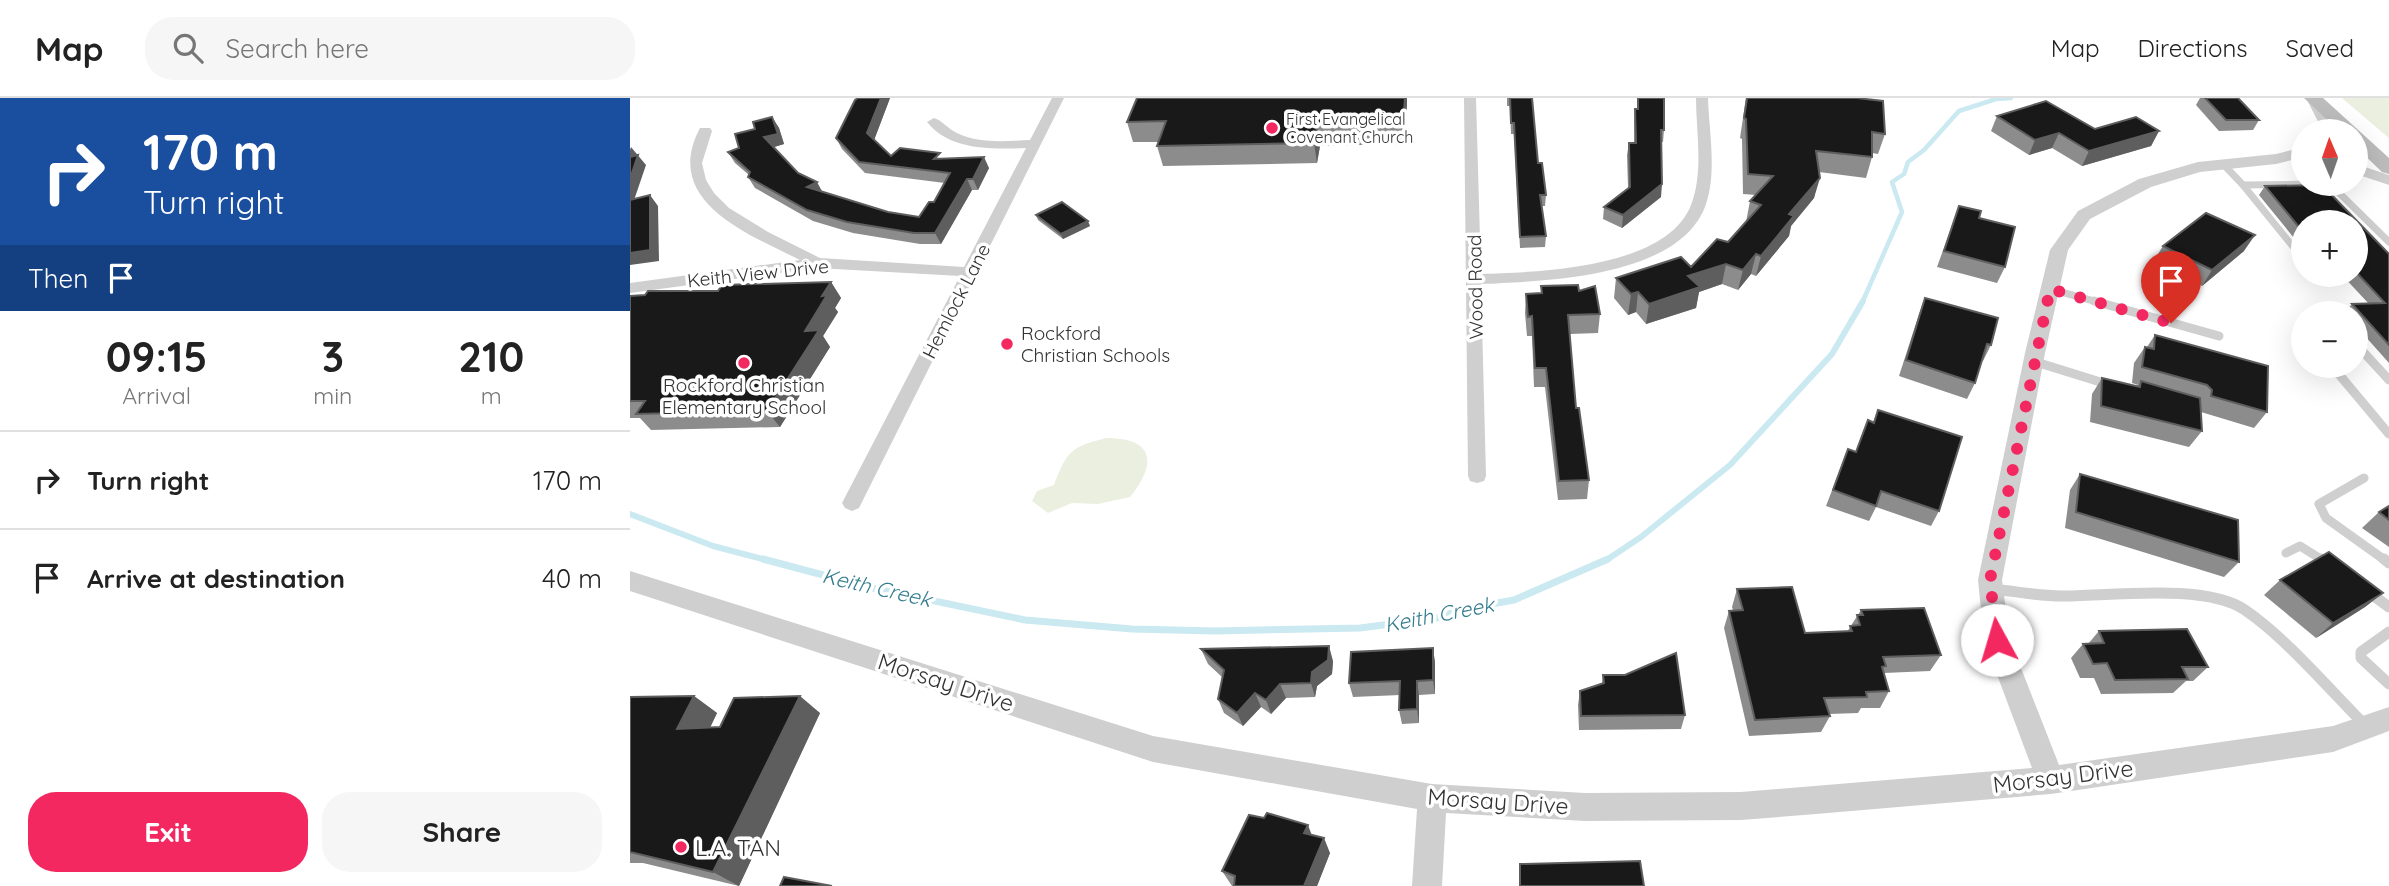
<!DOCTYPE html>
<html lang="en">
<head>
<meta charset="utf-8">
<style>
	body { margin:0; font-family:Quicksand,sans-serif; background:#f6f6f6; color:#222; height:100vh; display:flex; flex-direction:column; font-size:26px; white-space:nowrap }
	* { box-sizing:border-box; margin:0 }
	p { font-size:23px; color:#767676 }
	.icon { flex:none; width:38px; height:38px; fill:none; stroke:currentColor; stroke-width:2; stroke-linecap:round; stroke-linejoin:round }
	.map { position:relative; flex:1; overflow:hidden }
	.side { display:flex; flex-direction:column; background:#fff; width:630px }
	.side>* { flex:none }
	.banner { background:#1a4fa0; color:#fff; overflow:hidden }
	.needle { width:46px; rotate:358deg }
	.controls { position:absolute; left:1661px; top:21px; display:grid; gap:14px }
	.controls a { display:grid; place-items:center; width:77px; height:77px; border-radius:50%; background:#fff; box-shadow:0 7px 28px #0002; font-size:35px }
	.pin { position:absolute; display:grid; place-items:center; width:60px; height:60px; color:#fff; margin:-72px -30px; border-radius:50% 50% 50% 0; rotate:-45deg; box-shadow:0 0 7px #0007 }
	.pin .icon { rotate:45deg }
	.me { position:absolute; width:77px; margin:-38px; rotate:354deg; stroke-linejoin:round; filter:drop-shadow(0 0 5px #0008) }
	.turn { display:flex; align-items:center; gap:24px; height:147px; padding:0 28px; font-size:32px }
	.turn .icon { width:91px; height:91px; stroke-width:2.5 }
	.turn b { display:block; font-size:49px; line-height:60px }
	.then { display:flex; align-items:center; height:66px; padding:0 28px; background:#0003; gap:14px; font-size:26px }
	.eta { display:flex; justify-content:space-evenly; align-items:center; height:119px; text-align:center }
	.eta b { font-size:42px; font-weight:700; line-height:49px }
	.cta { display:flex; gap:14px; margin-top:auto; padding:14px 28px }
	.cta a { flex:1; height:80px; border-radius:28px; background:#f42861; color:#fff; font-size:28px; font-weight:700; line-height:80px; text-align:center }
	.cta a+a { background:#f6f6f6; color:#222 }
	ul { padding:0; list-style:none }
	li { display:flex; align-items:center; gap:21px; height:98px; padding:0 28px; border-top:2px solid #e0e0e0 }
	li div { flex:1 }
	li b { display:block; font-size:26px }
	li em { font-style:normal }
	header { display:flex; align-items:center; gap:42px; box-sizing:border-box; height:98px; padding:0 35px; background:#fff; border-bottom:2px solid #e0e0e0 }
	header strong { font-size:33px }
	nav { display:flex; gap:38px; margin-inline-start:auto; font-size:24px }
	.search { width:490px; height:63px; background:#f6f6f6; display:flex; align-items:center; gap:18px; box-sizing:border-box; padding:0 24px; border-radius:28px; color:#767676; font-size:26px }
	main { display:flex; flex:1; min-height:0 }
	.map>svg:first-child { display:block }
	.green { fill:#ebefdf }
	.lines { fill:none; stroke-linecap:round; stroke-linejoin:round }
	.stream-far2 { stroke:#cae9f0; stroke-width:4.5 }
	.stream-far1 { stroke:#cae9f0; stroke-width:6 }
	.stream { stroke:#cae9f0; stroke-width:7 }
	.service-far2 { stroke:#cfcfcf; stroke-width:7 }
	.service-far1 { stroke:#cfcfcf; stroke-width:9 }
	.service { stroke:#cfcfcf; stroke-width:11 }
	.minor { fill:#cfcfcf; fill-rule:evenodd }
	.tertiary { fill:#cfcfcf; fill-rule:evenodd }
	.secondary { fill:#bcbcbc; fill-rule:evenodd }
	.wall { fill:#8c8c8c }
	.shaded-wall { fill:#5e5e5e }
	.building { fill:#191919; stroke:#5e5e5e; stroke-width:2 }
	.route { stroke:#f42861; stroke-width:12; stroke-dasharray:0 21.6 }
	.poi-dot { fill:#f42861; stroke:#fff; stroke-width:2.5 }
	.labels { text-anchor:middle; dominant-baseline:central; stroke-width:7; stroke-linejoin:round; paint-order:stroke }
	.far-poi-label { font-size:16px; fill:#323232; stroke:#fff; text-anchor:start }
	.street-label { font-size:19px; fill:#323232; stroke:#fff }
	.poi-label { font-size:19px; fill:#323232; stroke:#fff; text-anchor:start }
	.water-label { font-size:21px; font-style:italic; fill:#337d8e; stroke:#fff }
	.near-street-label { font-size:23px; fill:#323232; stroke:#fff }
	.near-poi-label { font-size:23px; fill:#323232; stroke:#fff; text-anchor:start }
</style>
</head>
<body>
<header>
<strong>Map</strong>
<div class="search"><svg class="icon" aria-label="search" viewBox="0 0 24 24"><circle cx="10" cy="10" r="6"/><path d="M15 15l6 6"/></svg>Search here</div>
<nav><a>Map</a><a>Directions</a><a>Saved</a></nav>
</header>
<main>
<section class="side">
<div class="banner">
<div class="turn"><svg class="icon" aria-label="right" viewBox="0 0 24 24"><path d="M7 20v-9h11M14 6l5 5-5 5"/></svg><div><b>170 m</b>Turn right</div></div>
<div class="then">Then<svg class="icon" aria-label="arrive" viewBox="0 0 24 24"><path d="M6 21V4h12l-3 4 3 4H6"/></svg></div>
</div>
<div class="eta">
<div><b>09:15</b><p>Arrival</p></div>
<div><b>3</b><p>min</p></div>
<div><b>210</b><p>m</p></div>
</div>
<ul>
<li><svg class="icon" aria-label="right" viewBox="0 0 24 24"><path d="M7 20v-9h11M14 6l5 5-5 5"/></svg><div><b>Turn right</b></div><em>170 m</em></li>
<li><svg class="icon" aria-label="arrive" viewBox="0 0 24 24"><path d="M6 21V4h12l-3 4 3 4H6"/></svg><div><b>Arrive at destination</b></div><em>40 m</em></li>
</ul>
<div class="cta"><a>Exit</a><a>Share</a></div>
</section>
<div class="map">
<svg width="1759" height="788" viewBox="0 0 1759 788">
	<rect width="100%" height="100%" fill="#fff"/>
	<g class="green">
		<polygon points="1712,0 1759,0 1759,40"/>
		<path d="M476,340C525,340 527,366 500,399L468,406L442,405L418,415L402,403L407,393L424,387C437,353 441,349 476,340Z"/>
	</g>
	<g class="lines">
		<polyline class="stream-far2" points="1232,205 1272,114 1262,84 1274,76 1278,64 1294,52 1329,13 1366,1 1381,0"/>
		<g class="stream-far1">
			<polyline points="0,416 83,448 140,463"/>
			<polyline points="975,463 1011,439 1100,367 1202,256 1233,203"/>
		</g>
		<polyline class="stream" points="133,461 238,489 395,522 502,531 585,533 730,530 807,520 828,512 884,502 978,461"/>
		<g class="service-far2">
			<polyline points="1593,66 1613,87"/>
			<polyline points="1700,86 1759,144"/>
			<polyline points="1673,161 1613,87 1686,86"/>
			<polyline points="1420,191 1471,205"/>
		</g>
		<g class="service-far1">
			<polyline points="1464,203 1589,238"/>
			<polyline points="1726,246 1759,282"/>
			<polyline points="1403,263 1480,287"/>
			<polyline points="1702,268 1759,336"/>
			<polyline points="1734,380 1689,406 1696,420 1756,463"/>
			<polyline points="1656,455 1670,448 1694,463"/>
		</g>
		<g class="service">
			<polyline points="1691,461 1699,466"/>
			<polyline points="1754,461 1759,465"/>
			<path d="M1362,491C1385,493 1408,498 1431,498C1480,498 1576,485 1615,512C1656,540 1699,591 1735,627"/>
			<polyline points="1737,493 1759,509"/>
			<polyline points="1759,534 1731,554 1731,560 1759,586"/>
		</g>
		<g class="minor">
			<path d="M422,0H434L229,410L222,413L215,410L212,405L330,178L187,170L0,195V185L170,162C118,136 31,103 70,30H80L82,33L72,65L76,82L84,95L99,110L138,134L190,160L334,169L396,50C362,51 320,53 297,24L304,20C313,23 318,31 327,35C349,46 377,43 400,42Z"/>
			<path d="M834,0H846L851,176C908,174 1036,171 1061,107C1074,74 1066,34 1066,0H1078C1079,34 1087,73 1076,106C1051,180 915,183 851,186L856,378L854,383L847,385L840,383L838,378Z"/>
		</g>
		<g class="tertiary">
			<polygon points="1681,1 1691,1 1709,33 1693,33 1678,4"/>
			<polygon points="1673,49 1673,59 1646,66 1570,74 1521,89 1460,121 1438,152 1415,255 1372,482 1380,542 1429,667 1703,628 1759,609 1759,633 1703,654 1421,696 1186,716 1111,722 955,723 816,715 812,788 782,788 787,711 523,664 0,493 0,473 523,638 802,686 955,695 1111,694 1402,670 1354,542 1348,482 1395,255 1420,152 1448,113 1509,81 1568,64 1646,56"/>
			<polygon points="1726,66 1759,77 1759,87 1726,76"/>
		</g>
		<polygon class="secondary" points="1674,0 1693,0 1759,60 1759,76 1752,74 1726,49 1726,33 1709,33"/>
	</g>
	<g class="wall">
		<polygon points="228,0 260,0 244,42 261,58 312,60 359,70 348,92 342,92 311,146 290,146 223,135 183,123 125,90 118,79 119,77 105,65 98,54 109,50 125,31 142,19 149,30 154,46 144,49 168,75 193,94 258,114 289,119 304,104 315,85 235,75 212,51 206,40"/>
		<polygon points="507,0 777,0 775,46 690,48 687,65 533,68 527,48 528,44 503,44 497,24"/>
		<polygon points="877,0 902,0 908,65 916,97 915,108 912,108 916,138 915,149 890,150 884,36 881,36 880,8 877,8"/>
		<polygon points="1007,0 1034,0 1034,32 1033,44 1031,44 1031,99 992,130 973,121 974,109 998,90 997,57 999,45 1004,45 1004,23 1005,11 1007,11"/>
		<polygon points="1116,0 1227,0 1255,36 1248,56 1242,55 1242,59 1236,80 1189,74 1184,100 1161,128 1159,138 1126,178 1121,176 1108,192 1092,186 1069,194 1066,210 1016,226 1006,214 998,217 984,200 986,180 1061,169 1098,144 1116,124 1120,103 1126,97 1113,96 1112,41 1110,40"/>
		<polygon points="1570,0 1608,0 1629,22 1623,32 1589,33 1566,7"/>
		<polygon points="1367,18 1465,31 1529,33 1521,48 1452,68 1422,50 1399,57 1361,33"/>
		<polygon points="1692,87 1759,156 1759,265 1726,228 1726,215 1714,215 1722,206 1739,206 1712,177 1726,177 1726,124 1673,124 1673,151 1629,97 1635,88"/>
		<polygon points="1329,108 1349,120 1375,169 1367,185 1307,169"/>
		<polygon points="406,117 460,128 433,141 408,122"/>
		<polygon points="1533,148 1614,153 1572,188 1523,164"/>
		<polygon points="201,184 211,200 205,210 208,214 193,238 200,249 150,329 21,332 10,320 0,320 0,198"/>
		<polygon points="911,188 949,193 970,216 968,235 940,236 946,310 959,382 957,401 928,402 915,289 904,289 902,238 897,238 895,215 896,196 911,195"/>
		<polygon points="1295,200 1361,247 1353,263 1352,263 1345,285 1337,301 1269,278 1289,216"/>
		<polygon points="1525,237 1637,314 1624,330 1571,314 1572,333 1559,349 1460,324 1462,296 1472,280 1507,288 1508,287 1502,285 1504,265 1515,249 1517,249"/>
		<polygon points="1248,312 1309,413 1301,428 1246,409 1239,423 1196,408 1218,351 1226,354 1243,324"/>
		<polygon points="1450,376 1609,464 1594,479 1435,430 1440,392"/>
		<polygon points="1759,408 1759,449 1732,430 1749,414"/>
		<polygon points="1650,482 1753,495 1735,509 1686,540 1634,497"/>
		<polygon points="1107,491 1175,535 1217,534 1231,512 1311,557 1300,573 1254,575 1259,593 1250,610 1231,610 1228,615 1199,616 1200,618 1191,634 1119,638 1094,530 1099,513 1103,512 1102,509"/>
		<polygon points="1469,533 1578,569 1563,583 1556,583 1543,595 1471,596 1464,580 1450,580 1441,560 1453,546 1458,546"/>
		<polygon points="803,550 805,565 805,596 789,597 789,625 772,626 769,612 770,597 723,599 719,585"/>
		<polygon points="571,551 703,563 702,576 687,588 685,599 656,600 641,616 631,609 613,628 594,615 588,601 592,579 578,566"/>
		<polygon points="973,577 995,577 1055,617 1051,631 949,632 948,607 950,593 972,585"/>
		<polygon points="64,598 87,615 80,630 90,629 190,615 109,788 13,765 0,765 0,599"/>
		<polygon points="682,737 700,755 687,788 602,788 592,773"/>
	</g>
	<g class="shaded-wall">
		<polygon points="251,0 260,0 243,45 237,35"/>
		<polygon points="775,0 777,0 777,6 775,46 773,26"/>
		<polygon points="142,19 149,30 154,46 141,50 134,39"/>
		<polygon points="687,28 690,48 687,65 684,45"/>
		<polygon points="1529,33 1521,48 1452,68 1459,53"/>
		<polygon points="1429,35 1422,50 1399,57 1405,42"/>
		<polygon points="1,49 16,67 1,111 0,111 0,52"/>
		<polygon points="354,59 359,70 348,92 343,81"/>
		<polygon points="1190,80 1184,100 1161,128 1159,138 1126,178 1131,158 1159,116"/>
		<polygon points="337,81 342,92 311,146 305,135"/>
		<polygon points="187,84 193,95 177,89"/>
		<polygon points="1032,86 1031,99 992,130 993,117"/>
		<polygon points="20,97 28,108 29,163 0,167 0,155"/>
		<polygon points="458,123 460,128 433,141 431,136"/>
		<polygon points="1625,137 1614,153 1572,188 1582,172"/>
		<polygon points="1126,156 1121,176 1108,192 1113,172"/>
		<polygon points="1096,166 1092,186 1069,194 1066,210 1016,226 1019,206 1058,178"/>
		<polygon points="201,184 211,200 205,210 208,214 193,238 200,249 150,329 137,313 192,198"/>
		<polygon points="1008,194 1006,214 998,217 1001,196"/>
		<polygon points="1753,495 1735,509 1686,540 1703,525"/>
		<polygon points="699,548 703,563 702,576 687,588 685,599 681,585 682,574"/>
		<polygon points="803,550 805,565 805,596 803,582"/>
		<polygon points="787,583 789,597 789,625 787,611"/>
		<polygon points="650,586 656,600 641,616 636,602"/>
		<polygon points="625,595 631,609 613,628 607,615"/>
		<polygon points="64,598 87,615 71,648 47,631"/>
		<polygon points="170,598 190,615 109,788 83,774"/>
		<polygon points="678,727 684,743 674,735"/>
		<polygon points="694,740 700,755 687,788 674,788"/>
	</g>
	<g class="building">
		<polygon points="228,0 251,0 237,35 261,58 270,50 310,55 304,61 354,59 343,81 337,81 305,135 284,135 217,124 177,112 118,79 120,74 98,54 109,50 105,36 125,31 123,24 142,19 148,36 134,39 168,75 187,84 177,89 258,114 289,119 299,104 304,104 320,75 229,64 206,40 225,2"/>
		<polygon points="507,0 775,0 773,26 687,28 684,45 527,48 536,23 497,24"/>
		<polygon points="880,0 902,0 908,65 912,65 916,97 910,97 916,138 890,139 884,25 881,25"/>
		<polygon points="1008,0 1034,0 1034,32 1031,32 1032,86 993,117 974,109 1000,89 999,45 1006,45 1005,11 1008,11"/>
		<polygon points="1117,0 1227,0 1253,3 1255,36 1242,34 1242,59 1186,53 1190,80 1159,116 1164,118 1131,158 1126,156 1113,172 1096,166 1058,178 1070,189 1019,206 1008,194 1001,196 986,180 1051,159 1061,169 1087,141 1098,144 1131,107 1120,103 1143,78 1118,76 1116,21 1114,20"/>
		<polygon points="1575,0 1608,0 1629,22 1596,22"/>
		<polygon points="1416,3 1465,31 1506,19 1529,33 1459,53 1429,35 1405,42 1367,18"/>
		<polygon points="8,57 0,81 0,59"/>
		<polygon points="1692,87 1759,156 1759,247 1722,206 1755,205 1726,174 1726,124 1673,124 1673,134 1635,88"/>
		<polygon points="20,97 20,152 0,155 0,102"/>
		<polygon points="432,104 458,123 431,136 406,117"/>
		<polygon points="1329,108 1351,113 1349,120 1385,129 1375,169 1314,153"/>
		<polygon points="1576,115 1625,137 1582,172 1533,148"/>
		<polygon points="201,184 192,198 197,197 175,233 189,232 137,313 6,316 15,303 0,303 0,198 15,197 18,193 88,193 92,187"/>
		<polygon points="948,187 949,193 965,188 970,216 938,217 946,310 949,310 959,382 929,383 916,270 905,270 902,218 898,219 896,196 912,195 911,188"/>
		<polygon points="1295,200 1368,220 1361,247 1357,246 1345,285 1276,262"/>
		<polygon points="1525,237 1638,268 1637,314 1581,298 1582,292 1577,287 1512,269 1515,249 1524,251"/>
		<polygon points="1472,280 1510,289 1511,283 1570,300 1572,333 1471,308"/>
		<polygon points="1248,312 1332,339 1309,413 1251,393 1246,408 1203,392 1218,351 1226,354 1238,322 1244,325"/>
		<polygon points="1450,376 1608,422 1609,464 1446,414"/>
		<polygon points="1759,408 1759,422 1749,414"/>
		<polygon points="1699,454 1753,495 1703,525 1650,482"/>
		<polygon points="1162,489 1175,535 1222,533 1220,528 1230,527 1227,517 1233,517 1231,512 1294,510 1311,557 1253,559 1256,568 1252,569 1259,593 1236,594 1237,599 1194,600 1200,618 1125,622 1099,513 1113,512 1107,491"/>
		<polygon points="1557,531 1578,569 1552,569 1558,581 1485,582 1477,565 1463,566 1453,546 1474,545 1469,533"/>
		<polygon points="699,548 698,562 682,574 681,585 650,586 636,602 625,595 607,615 588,601 594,572 571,551"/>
		<polygon points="803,550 803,582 787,583 787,611 769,612 770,583 719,585 721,554"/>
		<polygon points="1046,555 1055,617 951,618 950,593 974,585 973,577 995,577"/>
		<polygon points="64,598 47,631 90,629 104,600 170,598 83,774 0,754 0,599"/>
		<polygon points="637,715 678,727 674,735 694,740 674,788 604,788 605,778 592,773 619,717 634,720"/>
		<polygon points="1010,763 1014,788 890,788 890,766"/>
		<polygon points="154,779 202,788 150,788"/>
	</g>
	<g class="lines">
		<polyline class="route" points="1367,542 1360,482 1420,191 1541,225"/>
	</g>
	<g class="poi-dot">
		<circle cx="642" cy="30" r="7"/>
		<circle cx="377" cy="246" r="7"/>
		<circle cx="114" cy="265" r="7"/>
		<circle cx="51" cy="749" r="7"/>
	</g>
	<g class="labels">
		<g class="far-poi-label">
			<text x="656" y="21">First Evangelical<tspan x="656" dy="18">Covenant Church</tspan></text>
		</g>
		<g class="street-label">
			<text transform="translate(128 175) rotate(-6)">Keith View Drive</text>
			<text transform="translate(845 189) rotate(-91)">Wood Road</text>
			<text transform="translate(326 203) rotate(-63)">Hemlock Lane</text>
		</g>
		<g class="poi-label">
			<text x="391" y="235">Rockford<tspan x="391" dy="22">Christian Schools</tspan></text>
			<text x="114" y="287" text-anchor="middle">Rockford Christian<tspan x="114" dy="22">Elementary School</tspan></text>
		</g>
		<g class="water-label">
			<text transform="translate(247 489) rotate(13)">Keith Creek</text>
			<text transform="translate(809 516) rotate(-11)">Keith Creek</text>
		</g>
		<g class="near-street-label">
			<text transform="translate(316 584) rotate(18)">Morsay Drive</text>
			<text transform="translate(1433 678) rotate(-7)">Morsay Drive</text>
			<text transform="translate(868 703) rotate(4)">Morsay Drive</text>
		</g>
		<g class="near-poi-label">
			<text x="65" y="749">L.A. TAN</text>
		</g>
	</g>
</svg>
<div class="controls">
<a><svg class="needle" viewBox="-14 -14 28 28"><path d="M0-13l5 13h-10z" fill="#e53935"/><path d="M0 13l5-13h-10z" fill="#767676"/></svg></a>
<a>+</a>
<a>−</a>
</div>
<div class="pin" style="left:1541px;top:225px;background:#d93025"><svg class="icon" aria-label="arrive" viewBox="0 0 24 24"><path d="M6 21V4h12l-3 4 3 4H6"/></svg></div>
<svg class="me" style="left:1367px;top:542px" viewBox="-20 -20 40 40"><circle r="19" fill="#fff"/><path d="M0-13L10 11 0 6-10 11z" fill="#f42861"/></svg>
</div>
</main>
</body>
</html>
